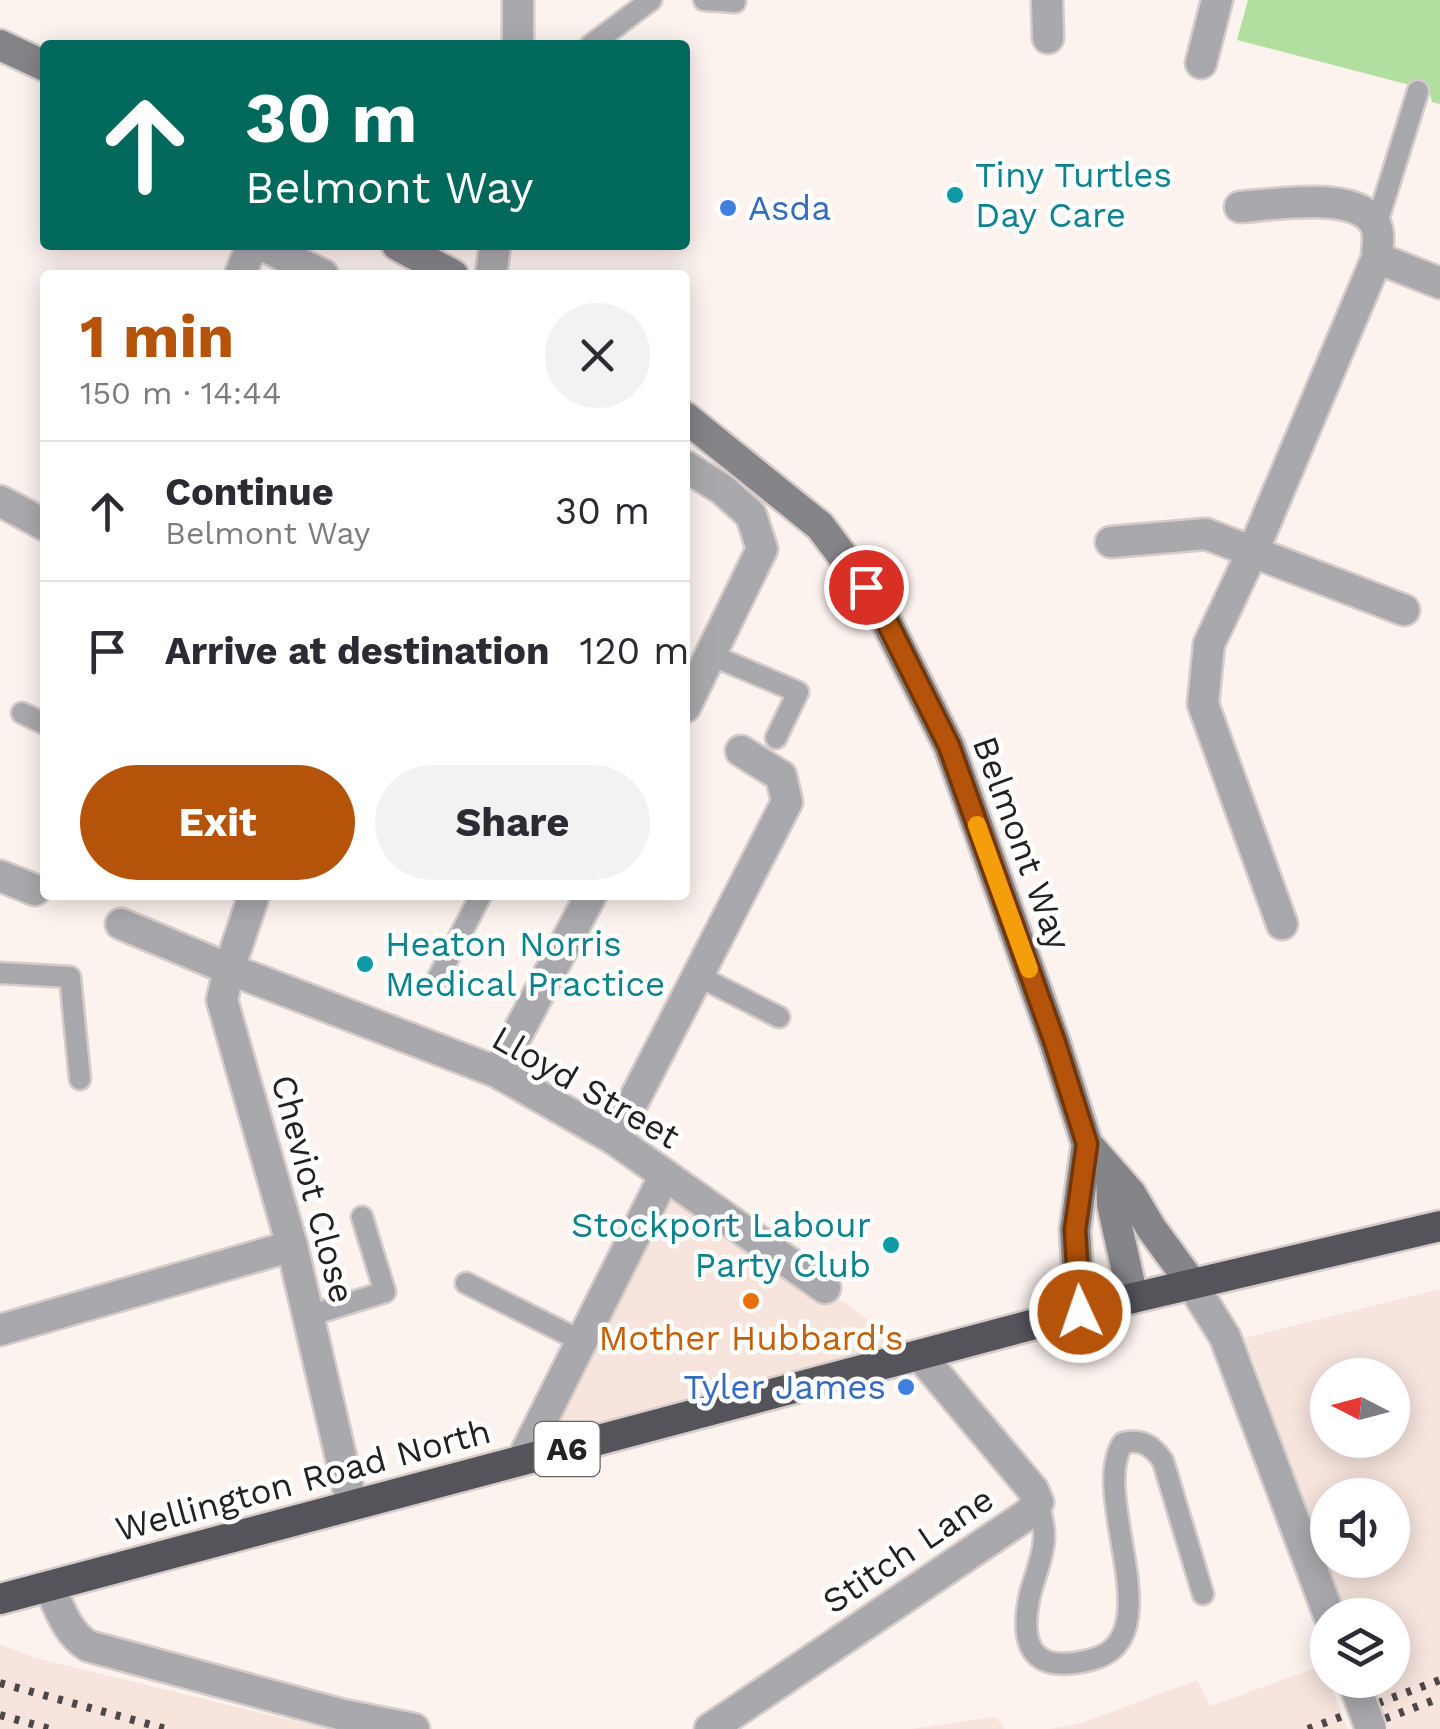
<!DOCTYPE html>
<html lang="en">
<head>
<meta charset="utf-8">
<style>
	body { margin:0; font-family:"Work Sans",sans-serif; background:#f2f2f3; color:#2b2b33; height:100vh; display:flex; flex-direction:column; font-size:38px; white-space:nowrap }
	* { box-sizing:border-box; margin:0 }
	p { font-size:32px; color:#7c7c81 }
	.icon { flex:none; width:55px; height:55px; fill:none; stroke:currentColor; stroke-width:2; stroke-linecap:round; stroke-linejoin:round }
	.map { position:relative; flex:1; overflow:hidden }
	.sheet { position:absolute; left:40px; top:270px; width:650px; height:630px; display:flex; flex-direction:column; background:#fff; border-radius:10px; box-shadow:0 5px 25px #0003 }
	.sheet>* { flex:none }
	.guide { position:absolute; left:40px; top:40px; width:650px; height:210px; border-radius:10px; box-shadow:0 5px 25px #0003; background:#00695c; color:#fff; overflow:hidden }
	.needle { width:65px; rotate:276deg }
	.tools { position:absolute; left:1310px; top:1358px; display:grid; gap:20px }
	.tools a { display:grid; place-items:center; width:100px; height:100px; border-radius:50%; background:#fff; box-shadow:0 5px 25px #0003; font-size:50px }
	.pin { position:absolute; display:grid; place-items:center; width:85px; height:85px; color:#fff; margin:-42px; border:5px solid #fff; border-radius:50%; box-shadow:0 2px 10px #0007 }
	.me { position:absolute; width:110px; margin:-55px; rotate:357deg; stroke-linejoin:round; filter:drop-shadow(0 0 8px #0008) }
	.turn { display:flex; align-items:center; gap:35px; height:210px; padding:0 40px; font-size:45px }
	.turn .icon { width:130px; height:130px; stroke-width:2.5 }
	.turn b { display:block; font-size:70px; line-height:85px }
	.round { display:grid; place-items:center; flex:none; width:105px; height:105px; border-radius:52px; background:#f2f2f3 }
	.head { display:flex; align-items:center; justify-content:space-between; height:170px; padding:0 40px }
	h1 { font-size:60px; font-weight:700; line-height:75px; color:#b45309 }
	.primary-button { display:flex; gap:20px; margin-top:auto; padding:20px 40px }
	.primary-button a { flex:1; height:115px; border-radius:60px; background:#b45309; color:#fff; font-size:40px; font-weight:700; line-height:115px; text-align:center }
	.primary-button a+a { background:#f2f2f3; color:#2b2b33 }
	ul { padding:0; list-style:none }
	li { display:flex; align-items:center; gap:30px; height:140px; padding:0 40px; border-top:2px solid #e1e1e2 }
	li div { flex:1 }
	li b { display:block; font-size:38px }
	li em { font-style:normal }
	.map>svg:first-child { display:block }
	.built { fill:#f6e4dd; fill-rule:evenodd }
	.green { fill:#b1dfa0 }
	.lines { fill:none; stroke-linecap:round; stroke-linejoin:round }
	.lane-casing { stroke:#d5ccc9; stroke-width:25 }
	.street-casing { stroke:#d5ccc9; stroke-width:35 }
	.secondary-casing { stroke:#d5ccc9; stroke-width:35 }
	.highway-casing { stroke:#d5ccc9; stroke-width:35 }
	.lane { stroke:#a9a8ac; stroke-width:20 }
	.street { stroke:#a9a8ac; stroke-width:30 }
	.secondary { stroke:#848489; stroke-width:30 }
	.highway { stroke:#55545b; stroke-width:30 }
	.rail { stroke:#4d4847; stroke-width:8; stroke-dasharray:5 10; stroke-linecap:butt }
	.street-bridge-casing { stroke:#d5ccc9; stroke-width:35; stroke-linecap:butt }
	.street-bridge { stroke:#a9a8ac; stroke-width:30 }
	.route-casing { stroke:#753606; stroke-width:25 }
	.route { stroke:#b45309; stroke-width:18 }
	.slow { stroke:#f59e0b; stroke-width:18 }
	.culture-dot { fill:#0f9aa8; stroke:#fff; stroke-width:4 }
	.shop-dot { fill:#3f7fe0; stroke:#fff; stroke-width:4 }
	.food-dot { fill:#e8710a; stroke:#fff; stroke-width:4 }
	.labels { text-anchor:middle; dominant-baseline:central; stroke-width:9; stroke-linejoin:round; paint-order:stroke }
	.shield { fill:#fff; stroke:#666463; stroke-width:2.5 }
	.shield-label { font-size:32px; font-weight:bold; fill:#242120 }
	.culture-label { font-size:35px; fill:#0d838f; stroke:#fff; text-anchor:start }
	.shop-label { font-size:35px; fill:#366cbe; stroke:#fff; text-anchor:start }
	.street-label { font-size:35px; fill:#242120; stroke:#fff }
	.food-label { font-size:35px; fill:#c56008; stroke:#fff }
</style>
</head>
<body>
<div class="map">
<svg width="1440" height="1729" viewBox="0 0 1440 1729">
	<rect width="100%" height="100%" fill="#fcf2ee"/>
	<g class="built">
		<polygon points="666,1177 918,1355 522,1460"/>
		<path d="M1440,1289V1729H1387L1369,1680H1392V1615H1346L1245,1338ZM1328,1375H1392V1440H1328ZM1392,1495V1560H1328V1495Z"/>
		<polygon points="0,1644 32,1657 327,1729 0,1729"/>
		<polygon points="1324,1665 1328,1680 1329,1680 1347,1729 1050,1729 1082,1723 1197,1680 1210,1706"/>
		<polygon points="995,1717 1005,1729 910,1729"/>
	</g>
	<polygon class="green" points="1248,0 1440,0 1440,104 1432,102 1429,90 1237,40"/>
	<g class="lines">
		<g class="lane-casing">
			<g id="lane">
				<polyline points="704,0 735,2"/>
				<polyline points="591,45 651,0"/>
				<polyline points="1376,226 1418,91"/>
				<polyline points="711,655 798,692 776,738"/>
				<polyline points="22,713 45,724"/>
				<polyline points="0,973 70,977 80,1079"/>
				<polyline points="698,976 779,1017"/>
				<polyline points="437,980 481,895"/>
				<polyline points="466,1283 581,1341"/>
				<polyline points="308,1316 385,1292 362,1217"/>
				<path d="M1038,1502C1041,1514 1045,1526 1044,1539C1043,1560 1033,1579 1029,1599C1019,1652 1037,1673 1090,1660C1175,1640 1088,1496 1123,1443C1142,1439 1152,1445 1163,1461L1203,1594"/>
			</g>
		</g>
		<g class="street-casing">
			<g id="street">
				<polyline points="1047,0 1048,38"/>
				<polyline points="518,45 518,0"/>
				<polyline points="1201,63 1217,0"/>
				<path d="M1240,207C1273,205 1360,189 1376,226C1380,235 1377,248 1377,258L1257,542L1209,644L1203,704L1282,924"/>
				<polyline points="262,245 323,275"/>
				<polyline points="1377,258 1440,283"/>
				<polyline points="240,275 252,245"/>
				<polyline points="491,275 495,245"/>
				<polyline points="685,466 722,489 751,515 762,549 685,707"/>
				<polyline points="0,501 45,525"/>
				<polyline points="1111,542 1206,534 1404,610"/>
				<polyline points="0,876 35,890"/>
				<polyline points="254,895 229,969 222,1000 292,1246 352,1505"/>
				<polyline points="121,924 229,969 497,1072 614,1139 825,1288"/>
				<polyline points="497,1072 591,895"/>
				<polyline points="614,1139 787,802 781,776 741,751"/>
				<polyline points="1192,1284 1225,1337 1329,1615"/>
				<polyline points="0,1330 292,1246"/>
				<polyline points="522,1460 665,1175"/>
				<path d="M49,1586C60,1608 66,1632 88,1646L343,1715L414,1729"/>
				<polyline points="710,1729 1028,1514 1038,1502 1033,1490 920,1355"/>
			</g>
		</g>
		<g class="secondary-casing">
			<g id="secondary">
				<polyline points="0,45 45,66"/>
				<polyline points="397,245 453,275"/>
				<polyline points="685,417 820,526 866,587 887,623 949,746 1055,1043 1087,1144 1131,1194 1151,1228 1192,1284"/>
				<polyline points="1111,1173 1112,1204 1133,1298"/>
				<polyline points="1080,1312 1075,1230 1087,1144"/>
			</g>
		</g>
		<g class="highway-casing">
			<polyline id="highway" points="0,1599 1133,1298 1440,1226"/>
		</g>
		<use href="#lane" class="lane"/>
		<use href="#street" class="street"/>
		<use href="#secondary" class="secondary"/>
		<use href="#highway" class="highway"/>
		<g class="rail">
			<polyline points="0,1683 166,1729"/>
			<polyline points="0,1715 50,1729"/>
			<polyline points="1308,1729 1440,1680"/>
			<polyline points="1357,1729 1440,1698"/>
		</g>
		<g class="street-bridge-casing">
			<polyline id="street-bridge" points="1353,1680 1371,1729"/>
		</g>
		<use href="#street-bridge" class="street-bridge"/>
	</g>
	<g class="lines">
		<g class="route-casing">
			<polyline id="route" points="866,587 887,622 949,746 1055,1043 1087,1144 1075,1230 1080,1312"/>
		</g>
		<use href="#route" class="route"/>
		<polyline class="slow" points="977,825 1029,969"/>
	</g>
	<g class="culture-dot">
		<circle cx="955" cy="195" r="10"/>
		<circle cx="365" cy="964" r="10"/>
		<circle cx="891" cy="1245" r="10"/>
	</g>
	<g class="shop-dot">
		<circle cx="728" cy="208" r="10"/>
		<circle cx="906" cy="1387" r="10"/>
	</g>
	<circle class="food-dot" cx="751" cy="1301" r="10"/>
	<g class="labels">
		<rect class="shield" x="534.5" y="1422" width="65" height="54" rx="8"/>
		<g class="shield-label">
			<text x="567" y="1449">A6</text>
		</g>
		<g class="culture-label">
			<text x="975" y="175">Tiny Turtles<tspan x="975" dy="40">Day Care</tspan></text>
			<text x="385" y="944">Heaton Norris<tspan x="385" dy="40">Medical Practice</tspan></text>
			<text x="871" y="1225" text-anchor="end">Stockport Labour<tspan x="871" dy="40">Party Club</tspan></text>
		</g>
		<g class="shop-label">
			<text x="748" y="208">Asda</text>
			<text x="886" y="1387" text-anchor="end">Tyler James</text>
		</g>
		<g class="street-label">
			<text transform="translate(1022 843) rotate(70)">Belmont Way</text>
			<text transform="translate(586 1087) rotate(30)">Lloyd Street</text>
			<text transform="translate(313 1189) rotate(75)">Cheviot Close</text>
			<text transform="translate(303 1480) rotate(-15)">Wellington Road North</text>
			<text transform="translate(908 1550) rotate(-34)">Stitch Lane</text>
		</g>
		<g class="food-label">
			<text x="751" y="1338">Mother Hubbard's</text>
		</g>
	</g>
</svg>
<div class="tools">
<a><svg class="needle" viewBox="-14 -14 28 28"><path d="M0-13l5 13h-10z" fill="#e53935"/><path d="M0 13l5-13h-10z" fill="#7c7c81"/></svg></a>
<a><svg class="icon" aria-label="sound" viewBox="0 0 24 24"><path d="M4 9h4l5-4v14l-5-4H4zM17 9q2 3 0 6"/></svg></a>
<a><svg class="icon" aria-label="layers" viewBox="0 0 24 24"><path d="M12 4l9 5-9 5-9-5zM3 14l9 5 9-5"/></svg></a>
</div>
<div class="pin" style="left:866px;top:587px;background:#d93025"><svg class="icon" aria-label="arrive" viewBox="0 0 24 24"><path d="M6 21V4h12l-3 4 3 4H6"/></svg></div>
<svg class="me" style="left:1080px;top:1312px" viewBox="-20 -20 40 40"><circle r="17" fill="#b45309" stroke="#fff" stroke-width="3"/><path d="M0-11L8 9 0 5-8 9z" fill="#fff"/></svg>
<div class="guide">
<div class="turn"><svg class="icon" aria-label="ahead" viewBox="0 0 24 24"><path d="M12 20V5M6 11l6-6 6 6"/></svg><div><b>30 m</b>Belmont Way</div></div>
</div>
<section class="sheet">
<div class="head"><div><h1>1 min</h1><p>150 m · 14:44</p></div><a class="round"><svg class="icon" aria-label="close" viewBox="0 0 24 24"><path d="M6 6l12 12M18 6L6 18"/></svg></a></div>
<ul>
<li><svg class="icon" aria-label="ahead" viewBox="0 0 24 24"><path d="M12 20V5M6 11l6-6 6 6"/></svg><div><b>Continue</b><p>Belmont Way</p></div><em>30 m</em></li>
<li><svg class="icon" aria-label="arrive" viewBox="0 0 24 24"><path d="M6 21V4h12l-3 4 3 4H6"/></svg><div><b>Arrive at destination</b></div><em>120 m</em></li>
</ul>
<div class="primary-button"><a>Exit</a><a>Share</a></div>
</section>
</div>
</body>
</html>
